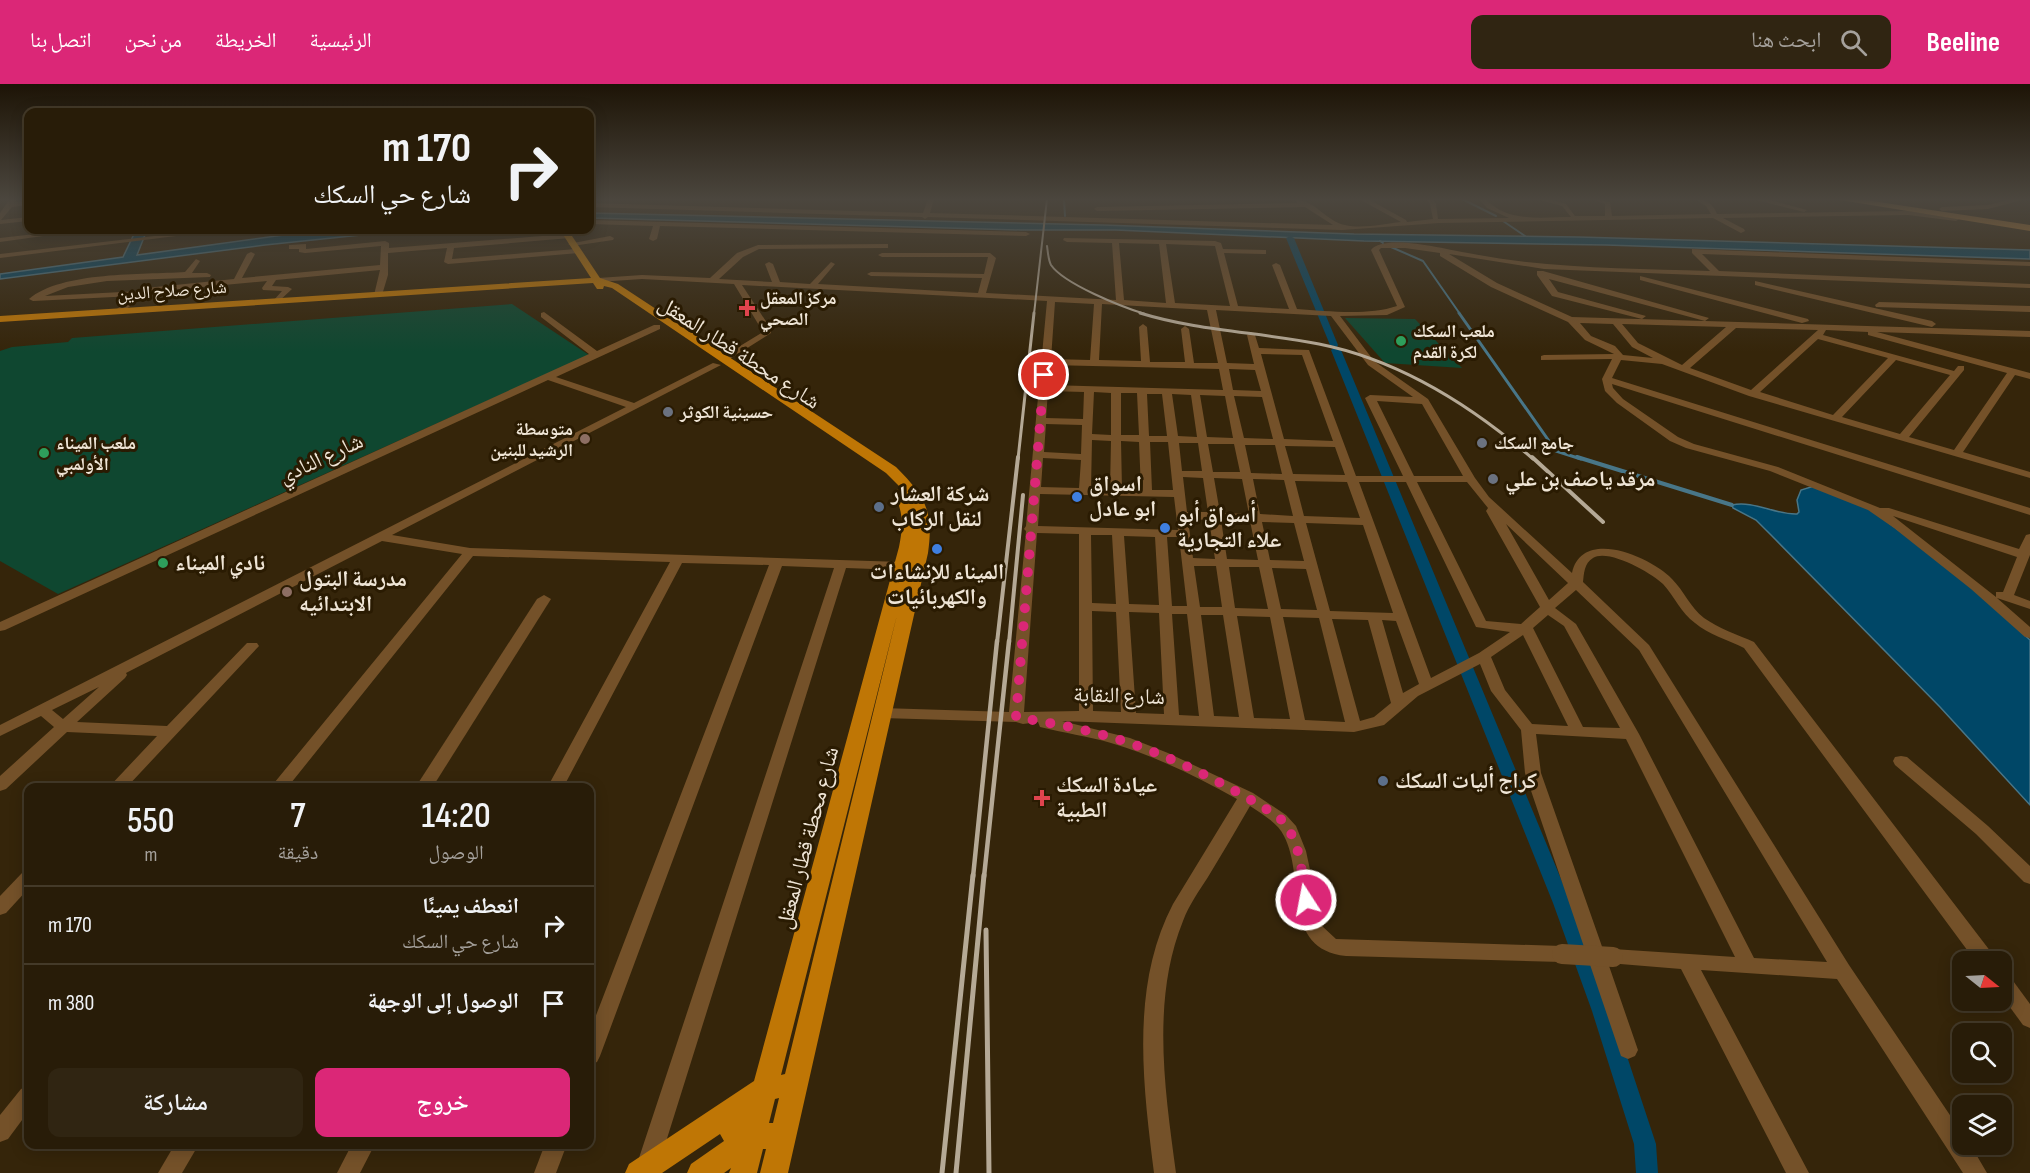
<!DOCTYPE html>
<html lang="ar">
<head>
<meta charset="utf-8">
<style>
	body { margin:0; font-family:"Sofia Sans Condensed","Noto Naskh Arabic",sans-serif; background:#302512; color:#f1f3f6; direction:rtl; height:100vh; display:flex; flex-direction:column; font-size:22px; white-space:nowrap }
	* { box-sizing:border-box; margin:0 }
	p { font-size:20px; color:#a5a19c }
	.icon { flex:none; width:33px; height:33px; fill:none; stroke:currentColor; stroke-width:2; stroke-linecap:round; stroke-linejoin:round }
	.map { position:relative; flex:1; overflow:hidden; direction:ltr }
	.details { position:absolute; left:24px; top:699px; width:570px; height:366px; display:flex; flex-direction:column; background:#281c08; border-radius:12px; box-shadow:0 3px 15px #0003,0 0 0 2px #443a29; direction:rtl }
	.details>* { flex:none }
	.guide { position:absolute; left:24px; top:24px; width:570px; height:126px; border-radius:12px; box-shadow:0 3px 15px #0003,0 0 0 2px #443a29; direction:rtl; background:#281c08; color:#f1f3f6; overflow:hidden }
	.needle { width:39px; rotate:108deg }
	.fabs { position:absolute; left:1952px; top:867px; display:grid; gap:12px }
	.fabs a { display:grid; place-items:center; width:60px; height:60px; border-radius:12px; background:#281c08; box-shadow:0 3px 15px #0003,0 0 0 2px #443a29; font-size:30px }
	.pin { position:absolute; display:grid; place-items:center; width:51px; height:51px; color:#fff; margin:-26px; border:3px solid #fff; border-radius:50%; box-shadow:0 2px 6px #0007 }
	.me { position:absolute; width:66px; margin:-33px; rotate:349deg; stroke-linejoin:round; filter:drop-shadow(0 0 4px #0008) }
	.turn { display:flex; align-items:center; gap:21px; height:126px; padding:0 24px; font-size:27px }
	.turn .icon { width:78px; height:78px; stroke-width:2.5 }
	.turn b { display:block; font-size:42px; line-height:51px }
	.eta { display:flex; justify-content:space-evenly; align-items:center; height:102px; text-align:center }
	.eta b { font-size:36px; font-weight:600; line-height:42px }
	.cta { display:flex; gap:12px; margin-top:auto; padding:12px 24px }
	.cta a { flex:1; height:69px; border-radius:12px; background:#db2777; color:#fff; font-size:24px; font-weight:600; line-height:69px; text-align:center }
	.cta a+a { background:#302512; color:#f1f3f6 }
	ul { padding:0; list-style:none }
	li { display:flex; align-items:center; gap:18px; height:78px; padding:0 24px; border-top:2px solid #443a29 }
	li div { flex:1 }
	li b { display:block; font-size:22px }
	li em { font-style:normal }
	header { display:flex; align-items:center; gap:36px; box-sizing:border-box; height:84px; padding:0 30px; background:#db2777; color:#fff }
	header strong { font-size:28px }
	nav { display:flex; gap:33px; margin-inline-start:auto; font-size:21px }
	.search { width:420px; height:54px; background:#302512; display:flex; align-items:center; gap:15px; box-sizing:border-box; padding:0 21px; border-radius:12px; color:#a5a19c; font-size:22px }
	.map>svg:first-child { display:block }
	.green { fill:#0f4730 }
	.water { fill:#004767; stroke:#487688; stroke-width:1.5 }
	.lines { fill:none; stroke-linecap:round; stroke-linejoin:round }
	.stream-far2 { stroke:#487688; stroke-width:2 }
	.stream-far1 { stroke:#487688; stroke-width:3 }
	.stream { stroke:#487688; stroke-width:4 }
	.canal { fill:#004767; fill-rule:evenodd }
	.minor { fill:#745129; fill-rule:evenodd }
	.major { fill:#bf7605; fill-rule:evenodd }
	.highway { fill:#d18b36; fill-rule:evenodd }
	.rail-far4 { stroke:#b5a996; stroke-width:2 }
	.rail-far3 { stroke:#b5a996; stroke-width:3 }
	.rail-far2 { stroke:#b5a996; stroke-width:4 }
	.rail-far1 { stroke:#b5a996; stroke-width:4.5 }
	.rail { stroke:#b5a996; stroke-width:5 }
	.minor-bridge { stroke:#745129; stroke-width:20 }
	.route { stroke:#db2777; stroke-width:10; stroke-dasharray:0 18 }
	.health-dot { fill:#e0444e; stroke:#2a1b02; stroke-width:2 }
	.leisure-dot { fill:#2e9e5b; stroke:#2a1b02; stroke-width:2 }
	.worship-dot { fill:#6b7280; stroke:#2a1b02; stroke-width:2 }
	.education-dot { fill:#8d6e63; stroke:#2a1b02; stroke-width:2 }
	.shop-dot { fill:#3f7fe0; stroke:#2a1b02; stroke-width:2 }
	.service-dot { fill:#5c6f8a; stroke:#2a1b02; stroke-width:2 }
	.labels { text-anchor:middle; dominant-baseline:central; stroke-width:6; stroke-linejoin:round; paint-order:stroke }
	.far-street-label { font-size:18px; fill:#efe5d6; stroke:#2a1b02 }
	.far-poi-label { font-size:18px; font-weight:bold; fill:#efe5d6; stroke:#2a1b02; text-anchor:start }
	.street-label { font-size:22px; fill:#efe5d6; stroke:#2a1b02 }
	.poi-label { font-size:22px; font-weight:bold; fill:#efe5d6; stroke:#2a1b02; text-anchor:start }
</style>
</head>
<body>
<header>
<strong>Beeline</strong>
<div class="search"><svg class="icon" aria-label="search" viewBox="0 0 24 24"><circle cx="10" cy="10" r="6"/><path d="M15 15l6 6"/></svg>ابحث هنا</div>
<nav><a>الرئيسية</a><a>الخريطة</a><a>من نحن</a><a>اتصل بنا</a></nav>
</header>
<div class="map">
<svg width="2030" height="1089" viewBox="0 0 2030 1089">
	<rect width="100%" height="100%" fill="#35250a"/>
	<g class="green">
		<polygon points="512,220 589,271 58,510 0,477 0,267 12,263 68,258 72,254"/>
		<polygon points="1345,234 1415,235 1462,284 1385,279"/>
	</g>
	<g class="water">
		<polygon points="590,129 1103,141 1354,150 1579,153 2030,166 2030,175 1606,161 1364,157 1116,146 1021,146 590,134"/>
		<polygon points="136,146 147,146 137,171 321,146 409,146 265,161 0,195 0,190 123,173"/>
		<path d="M1814,402L1870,425L1958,490L2030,556V721L1940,623L1772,452L1756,436L1733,424L1732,421C1753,416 1776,431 1797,430L1799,428L1797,416L1801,406Z"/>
	</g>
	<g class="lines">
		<g class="stream-far2">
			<polyline points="1064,115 1065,132"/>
			<polyline points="1462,115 1496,132"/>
			<polyline points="1503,137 1525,152"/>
			<polyline points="1380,157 1383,159"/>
			<polyline points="1391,163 1423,177 1460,230"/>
		</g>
		<polyline class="stream-far1" points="1459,229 1556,367 1581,375"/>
		<polyline class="stream" points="1577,373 1732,421"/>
		<g class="canal">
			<polygon points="1290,152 1294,154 1338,261 1337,263 1330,261 1286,154"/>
			<polygon points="1336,263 1341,266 1571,819 1612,927 1656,1060 1658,1089 1636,1089 1634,1060 1592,927 1553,819 1331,266"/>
		</g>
		<g class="minor">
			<polygon points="10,115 17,115 15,118 28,117 28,121 12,123 1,136 28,133 28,137 0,140 0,129"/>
			<path d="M928,115H934L930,129L1333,141L1305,123L1097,127L1094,125L1097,123L1297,119L1296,116C1315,116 1327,138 1345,141C1362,145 1384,140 1401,138L1359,115H1368L1406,136L1407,138L1433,135L1430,120L1426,115H1433L1436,120L1438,135L1509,134L1487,124L1479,115H1486C1507,139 1542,133 1571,133L1562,122L1536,115H1549L1566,120L1575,132H1605V120L1592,115L1610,118L1612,132L1711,130L1706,122L1695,115C1706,115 1713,120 1717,130L1908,127L1959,135L1956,137L1908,131L1723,134L1744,145L1745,147L1741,149L1713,134L1439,139L1342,146L928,133L925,135L922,133L590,123V119L923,129Z"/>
			<polygon points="1752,115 1766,115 1807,126 1804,128"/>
			<polygon points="2012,115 2026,115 1988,125 1942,127 1939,125 1942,123 1988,121"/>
			<polygon points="590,136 1026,148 1030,150 1026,152 660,142 657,155 653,157 649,155 653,142 590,140"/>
			<polygon points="70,146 79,147 0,158 0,154"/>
			<polygon points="206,146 224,146 0,174 0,170"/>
			<polygon points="401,146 431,146 427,148 404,149 401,149"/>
			<path d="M567,150H570V154L454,164L452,175L576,165H579V169L448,180L444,178L447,164L388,169V191L382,211L378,213L374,211L380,186L276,196L272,202L288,203L292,205L277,219L273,217L282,207L263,206L262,204L267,197L148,208L120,230L116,227L117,225L134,212L33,217L29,215C62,187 143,191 185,188L196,175L200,177L192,189H207L211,191L210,193L107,197L68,203L45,212L141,207L146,204L234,195L247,170L251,168L255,170L242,194L380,181L381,162L305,169L299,168V165H289V161L306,160V165L385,157L389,159V164Z"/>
			<polygon points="610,152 614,154 613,156 572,162 568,160"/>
			<path d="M1064,154L1215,157L1221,159L1223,165L1266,166V170H1263L1224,169L1238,222L1289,225L1272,181L1276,179L1280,181L1297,225C1328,227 1367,232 1397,222L1371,166C1384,149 1448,166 1468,169C1548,185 1629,184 1710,187L1692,169V165L2030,178V182L1702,170L1719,187L2030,200V204L1544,185L1449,170L1497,199L1572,233L2030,247V253L1877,248L2030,289V295L2015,291L1963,368L2030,388V394L1749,312L1662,280L1621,276L1612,294L2030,424V431L1612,300L1613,304L1623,315L1678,353L1694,360L1778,383L1880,424H1889L2019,465L2026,451L2030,450V471L2014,511L2030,517V525L1997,514L2030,543V554L2025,553L1971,505L1894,444L1868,426L1770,387L1686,364L1670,357L1617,319L1605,307L1602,295L1612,275L1541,276V272L1544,271L1614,270L1585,256L1568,238L1491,203L1440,172V169L1405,164H1381L1379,166L1405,223L1387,231L1340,232L1374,277L1428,315L1475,394L1489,413L1572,489C1582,443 1651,473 1672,495C1684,507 1690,523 1704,534C1718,544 1738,551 1754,558L1994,872L1996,878H1976L1744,564C1728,556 1708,550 1695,539C1681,529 1675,513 1663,500C1652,489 1608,464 1593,474C1584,479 1584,490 1583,498L1649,561L1849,881L1962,1049V1060H1970L1987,1089H1963L1837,895L1701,886L1809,1089H1786L1681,885L1608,879L1638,966L1635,972L1628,975L1621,972L1525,689L1521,646L1491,607L1480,580L1418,612L1384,641L1354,648L1062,637L1130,654L1168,669L1253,709L1286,731L1296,742L1306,767L1322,842L1336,855L1562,862L1569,865L1571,870L1569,875L1562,878L1346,872C1281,865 1306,794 1284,752C1278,739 1262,730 1250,722C1236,746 1222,770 1208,793C1199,807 1189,821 1183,837C1151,916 1165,1007 1176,1089H1154C1143,1001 1130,902 1173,820L1237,715C1198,693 1155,672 1111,659C1088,652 1063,649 1040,643L1038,638L1023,640L1016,638L882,634L877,632L875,629L877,626L882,624L1009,628L1026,447L1024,445L1026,442L1047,217L742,201L771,245V249L725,278L722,277V273L763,248L734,200L642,195L598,198L594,196L598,194L642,191L710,194L737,169L758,161L885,160H888V164L759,165L743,173L719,195L772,198L765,180L769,178L773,180L780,198L810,200L831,178L835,180L818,200L978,209L982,194L871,192L867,190L871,188L984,190L988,173H882L878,171L882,169H990L996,174L986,209L1116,216L1112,159L1067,158L1063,156ZM1119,159L1159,160L1166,219L1124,216ZM1166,160L1215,162L1230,222L1175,219ZM1055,218L1094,220L1090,276L1051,275ZM1102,220L1207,226L1218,279H1194L1189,245L1185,242L1181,245L1185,278H1150L1147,243L1143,240L1139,243L1141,277L1099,276ZM1216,226L1331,232L1368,281L1413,313L1370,311L1365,314L1403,392H1356L1309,266L1259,264L1255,251L1251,248L1247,251L1254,280L1227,279ZM1580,239L1613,240L1632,263L1653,274L1623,271L1615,262L1591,252ZM1622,240L1726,243L1682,281L1638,259ZM1736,244L1818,246L1751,306L1690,284ZM1826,246L1868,248V251L2007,289L1954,366L1909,353L1964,286V282H1958L1954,287L1823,251ZM1818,255L1888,274L1833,331L1760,308ZM1261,270L1302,271L1333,357L1284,355ZM1896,276L1950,291L1900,350L1842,333ZM1050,281L1219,285L1223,306L1049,301ZM1229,285L1255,286L1261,307L1233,306ZM1048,307L1084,308L1083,335L1046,334ZM1094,308L1111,309V351L1092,350ZM1121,309H1137L1139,351H1121ZM1147,310H1162L1167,352H1149ZM1172,310L1191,311L1197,353L1178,352ZM1200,311L1225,312L1233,354L1207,353ZM1234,312L1262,313L1273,355L1244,354ZM1377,317L1422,320L1463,392H1414ZM1046,340L1082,341L1081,370L1044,368ZM1092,356L1111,357L1110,405L1091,404ZM1121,357L1139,358L1141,406L1122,405ZM1150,358H1168L1173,406H1152ZM1179,359H1198L1202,387H1182ZM1208,360H1234L1240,388H1213ZM1245,361H1275L1282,390L1251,389ZM1285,362L1335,363L1345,391L1293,390ZM1043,374L1081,376L1079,404L1041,403ZM1183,393L1203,394L1208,428H1187ZM1214,394L1242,395L1249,430L1220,429ZM1253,395L1284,396L1293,432L1260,430ZM1295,397L1347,398L1360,434L1304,432ZM1359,398H1406L1476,543L1510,548L1479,569L1431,594ZM1417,398H1467L1488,424L1486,427L1540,523L1521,540L1486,537ZM1040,410L1174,413L1178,446L1038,442ZM1893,432L2017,473L2003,508H1996V513ZM1188,435L1209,436L1215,475L1193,474ZM1221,436L1250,437L1258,476L1227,475ZM1262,438L1294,439L1304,477L1270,476ZM1306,439L1363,441L1393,529L1330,527ZM1506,440L1568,499L1549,516ZM1037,449L1079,450V627L1024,628ZM1091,451H1112L1116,520L1092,519ZM1124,452L1155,453L1159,521L1129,520ZM1167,453H1179L1187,522H1172ZM1194,482H1216L1222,523H1200ZM1229,483H1259L1268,525L1235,524ZM1272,484L1306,485L1317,526L1281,525ZM1576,506L1639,566L1827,878L1754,874L1639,650L1576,540L1555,524ZM1092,527L1116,528L1121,628L1093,627ZM1129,528L1159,529L1164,630L1136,629ZM1172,530H1187L1199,632L1179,631ZM1201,531H1223L1239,633L1214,632ZM1548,531L1564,542L1620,644L1583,643L1533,544ZM1237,532L1270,533L1290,635L1254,634ZM1283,533L1319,534L1345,638L1305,636ZM1332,535L1368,536L1391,619L1374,633L1360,637ZM1382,536L1396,537L1419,600L1403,609ZM1523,551L1568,642L1532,640L1505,606L1491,573ZM1536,650L1626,655L1735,873L1613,865L1606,867L1605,871L1541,689Z"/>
			<polygon points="1537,187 1543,187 1709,234 1705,237 1549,195 1558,208 1646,232 1642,235 1552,212 1537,191"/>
			<polygon points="1640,192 1808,235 1809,237 1802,239 1640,196"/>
			<polygon points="1755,197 1932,237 1936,240 1932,243 1755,201"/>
			<polygon points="1879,218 2030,222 2030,228 1876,223 1875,221"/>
			<path d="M544,228L597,267L654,241H660V245L556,293L634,319L713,279L721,281L392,451L470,464L902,478L908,482L902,486L846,484L659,1080L656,1088H640L637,1080L834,484L782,482L600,972L597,978L590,981V947L769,481L682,479L563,704H547L670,478L473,472L287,704H270L462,470L382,457L126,589L127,591L125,594L77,638L167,642L247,559H257L259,562L126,704H108L157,652L67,648L6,705L0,707V692L54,643L41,632L0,652V641L626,323L548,296L5,546L0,547V538L589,270L541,233V229ZM99,603L63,635L52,626Z"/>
			<polygon points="544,511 551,515 432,704 415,704 537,515"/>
			<polygon points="1901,672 1907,673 1988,742 2030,782 2030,800 2024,798 1976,750 1895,681 1893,677 1895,673"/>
			<polygon points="28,787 28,805 6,829 0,831 0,812 22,789"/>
			<polygon points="2001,888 2008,890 2030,920 2030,944 2023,941 2001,911"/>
			<polygon points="28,1002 28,1028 8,1055 0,1058 0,1031 21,1005"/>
			<polygon points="175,1060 199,1060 182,1089 158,1089"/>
			<polygon points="352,1060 375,1060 360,1089 337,1089"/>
			<polygon points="545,1060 567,1060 556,1089 534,1089"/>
		</g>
		<path class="major" d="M560,146H568L600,194L618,200L896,383C925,412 934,427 928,469L788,1089H760L766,1065H763L757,1089H729L731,1084L724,1089H687L691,1080L724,1057L720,1050L662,1089H625L629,1080L754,997L899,463C903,443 904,427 893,409L895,406L902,405L886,389L612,204L604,202L603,205H597L593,199L0,238V232L591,194ZM897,531L785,990L781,991ZM779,1014L773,1039H769L775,1015Z"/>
		<polygon class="highway" points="1834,115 1859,115 2030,141 2030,147"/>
		<g class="rail-far4">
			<path d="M1047,162C1048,168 1048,175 1051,181C1064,200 1122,223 1145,230"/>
			<polyline points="1034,230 1047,115"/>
		</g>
		<g class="rail-far3">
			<path d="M1140,229C1198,247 1259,248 1319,260C1399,276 1472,322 1533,375"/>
			<polyline points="1018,375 1034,229"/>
		</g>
		<g class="rail-far2">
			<polyline points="1532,373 1603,438"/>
			<polyline points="997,559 1018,373"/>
			<polyline points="1009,559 1023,411"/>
		</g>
		<g class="rail-far1">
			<polyline points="973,793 997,557"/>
			<polyline points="984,793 1009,557"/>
		</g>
		<g class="rail">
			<polyline points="986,846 989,1089"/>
			<polyline points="942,1089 973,791"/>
			<polyline points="956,1089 984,791"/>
		</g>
		<polyline class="minor-bridge" points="1562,870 1613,873"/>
	</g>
	<linearGradient id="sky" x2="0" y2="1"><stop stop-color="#1d1406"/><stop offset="0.43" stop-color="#4b463e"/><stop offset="1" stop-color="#4b463e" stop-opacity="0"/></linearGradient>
	<rect width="2030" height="268" fill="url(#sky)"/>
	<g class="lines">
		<path class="route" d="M1044,291L1016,633C1037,637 1058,640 1079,645C1149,660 1216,694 1276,731C1301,751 1301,787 1306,816"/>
	</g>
	<g class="health-dot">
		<path d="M744 215h6v6h6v6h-6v6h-6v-6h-6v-6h6z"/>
		<path d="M1039 705h6v6h6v6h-6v6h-6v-6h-6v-6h6z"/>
	</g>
	<g class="leisure-dot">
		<circle cx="1401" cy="257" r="6"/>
		<circle cx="44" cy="369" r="6"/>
		<circle cx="163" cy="479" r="6"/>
	</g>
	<g class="worship-dot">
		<circle cx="668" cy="328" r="6"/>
		<circle cx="1482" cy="359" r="6"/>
		<circle cx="1493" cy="395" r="6"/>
	</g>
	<g class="education-dot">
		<circle cx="585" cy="355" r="6"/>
		<circle cx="287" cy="508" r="6"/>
	</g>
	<g class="shop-dot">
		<circle cx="1077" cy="413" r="6"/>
		<circle cx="1165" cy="444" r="6"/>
		<circle cx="937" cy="465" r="6"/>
	</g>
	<g class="service-dot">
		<circle cx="879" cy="423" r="6"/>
		<circle cx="1383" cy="697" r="6"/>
	</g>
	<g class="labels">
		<g class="far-street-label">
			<text transform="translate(172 207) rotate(-4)">شارع صلاح الدين</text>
		</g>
		<g class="far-poi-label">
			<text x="760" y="214">مركز المعقل<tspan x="760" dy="21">الصحي</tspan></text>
			<text x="1413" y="247">ملعب السكك<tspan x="1413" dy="21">لكرة القدم</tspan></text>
			<text x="680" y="328">حسينية الكوثر</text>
			<text x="573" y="345" text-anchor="end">متوسطة<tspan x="573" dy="21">الرشيد للبنين</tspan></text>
			<text x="56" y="359">ملعب الميناء<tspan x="56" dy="21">الأولمبي</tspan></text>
			<text x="1494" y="359">جامع السكك</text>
		</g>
		<g class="street-label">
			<text transform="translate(739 269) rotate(33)">شارع محطة قطار المعقل</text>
			<text transform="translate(321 375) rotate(-25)">شارع النادي</text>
			<text transform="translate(1119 612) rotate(2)">شارع النقابة</text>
			<text transform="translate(808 754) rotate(-75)">شارع محطة قطار المعقل</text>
		</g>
		<g class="poi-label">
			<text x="1505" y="395">مرقد ياصف بن علي</text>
			<text x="1089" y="400">اسواق<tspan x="1089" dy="25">ابو عادل</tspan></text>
			<text x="891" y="410">شركة العشار<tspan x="891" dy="25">لنقل الركاب</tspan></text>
			<text x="1177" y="431">أسواق أبو<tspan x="1177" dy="25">علاء التجارية</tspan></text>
			<text x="175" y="479">نادي الميناء</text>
			<text x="937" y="488" text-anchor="middle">الميناء للإنشاءات<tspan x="937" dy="25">والكهربائيات</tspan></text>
			<text x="299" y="495">مدرسة البتول<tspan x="299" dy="25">الابتدائيه</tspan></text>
			<text x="1395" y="697">كراج أليات السكك</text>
			<text x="1056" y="701">عيادة السكك<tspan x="1056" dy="25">الطبية</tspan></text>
		</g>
	</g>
</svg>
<div class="fabs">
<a><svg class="needle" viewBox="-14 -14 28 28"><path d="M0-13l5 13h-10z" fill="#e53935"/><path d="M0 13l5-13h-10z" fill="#a5a19c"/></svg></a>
<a><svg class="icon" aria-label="search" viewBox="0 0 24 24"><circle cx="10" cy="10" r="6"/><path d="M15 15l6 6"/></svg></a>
<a><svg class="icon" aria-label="layers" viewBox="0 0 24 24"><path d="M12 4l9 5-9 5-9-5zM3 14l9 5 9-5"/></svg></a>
</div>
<div class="pin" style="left:1044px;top:291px;background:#d93025"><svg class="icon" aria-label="arrive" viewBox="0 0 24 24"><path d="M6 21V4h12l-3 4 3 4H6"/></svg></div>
<svg class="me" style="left:1306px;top:816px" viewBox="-20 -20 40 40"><circle r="17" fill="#db2777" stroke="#fff" stroke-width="3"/><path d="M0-11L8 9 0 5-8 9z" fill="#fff"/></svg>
<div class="guide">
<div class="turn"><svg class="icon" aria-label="right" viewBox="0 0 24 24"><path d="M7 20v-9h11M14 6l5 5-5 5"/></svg><div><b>170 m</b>شارع حي السكك</div></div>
</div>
<section class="details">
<div class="eta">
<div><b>14:20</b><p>الوصول</p></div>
<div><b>7</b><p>دقيقة</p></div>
<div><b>550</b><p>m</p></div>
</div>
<ul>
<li><svg class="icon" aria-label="right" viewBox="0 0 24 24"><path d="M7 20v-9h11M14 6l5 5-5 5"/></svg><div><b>انعطف يمينًا</b><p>شارع حي السكك</p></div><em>170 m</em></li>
<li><svg class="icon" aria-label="arrive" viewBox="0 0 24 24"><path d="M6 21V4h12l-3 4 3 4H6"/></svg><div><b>الوصول إلى الوجهة</b></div><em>380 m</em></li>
</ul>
<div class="cta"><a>خروج</a><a>مشاركة</a></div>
</section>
</div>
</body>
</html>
